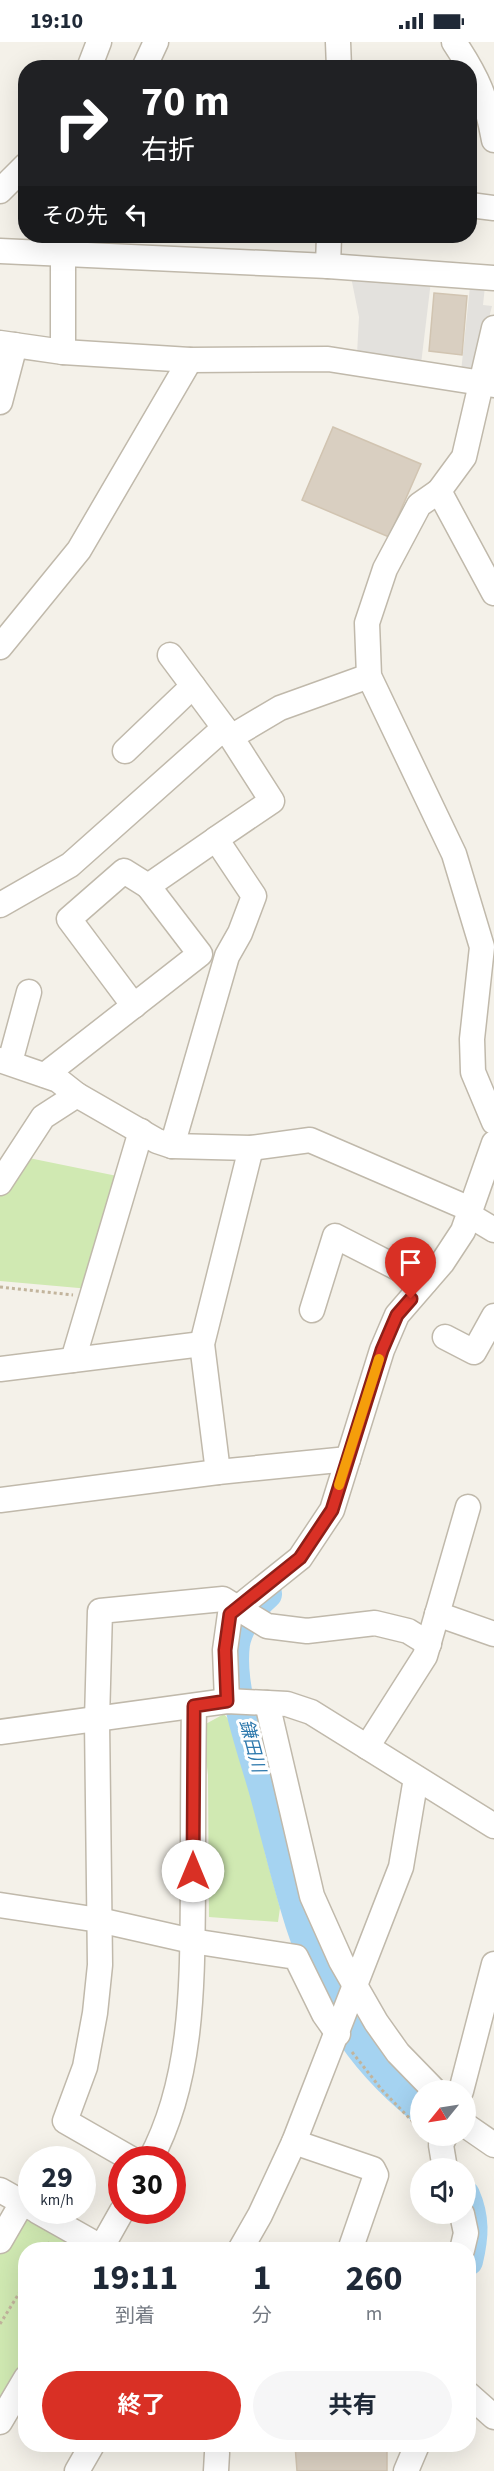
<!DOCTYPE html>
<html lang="ja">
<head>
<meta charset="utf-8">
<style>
	body { margin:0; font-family:"Source Sans 3","Noto Sans JP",sans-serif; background:#f6f6f7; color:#1f2937; height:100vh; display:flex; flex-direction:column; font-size:22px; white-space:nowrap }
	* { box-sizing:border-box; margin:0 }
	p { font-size:20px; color:#747a83 }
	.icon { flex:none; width:33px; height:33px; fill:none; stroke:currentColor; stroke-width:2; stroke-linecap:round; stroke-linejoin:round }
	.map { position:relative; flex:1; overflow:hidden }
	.sheet { position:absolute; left:18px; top:2200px; width:458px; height:210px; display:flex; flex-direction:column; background:#fff; border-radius:24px; box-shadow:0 6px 24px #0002 }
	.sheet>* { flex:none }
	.banner { position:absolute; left:18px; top:18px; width:459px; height:183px; border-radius:24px; box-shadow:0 6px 24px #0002; background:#202124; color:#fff; overflow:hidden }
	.needle { width:39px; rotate:240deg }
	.buttons { position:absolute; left:410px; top:2038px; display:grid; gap:12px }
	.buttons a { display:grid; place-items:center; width:66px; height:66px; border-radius:50%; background:#fff; box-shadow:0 6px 24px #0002; font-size:30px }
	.speed { position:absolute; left:18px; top:2104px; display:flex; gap:12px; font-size:30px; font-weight:700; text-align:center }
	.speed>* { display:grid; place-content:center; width:78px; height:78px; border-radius:50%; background:#fff; box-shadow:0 6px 24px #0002; line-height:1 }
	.speed small { font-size:15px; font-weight:400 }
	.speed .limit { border:9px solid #d22; background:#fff; color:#111 }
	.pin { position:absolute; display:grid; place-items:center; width:51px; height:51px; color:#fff; margin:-62px -26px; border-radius:50% 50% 50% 0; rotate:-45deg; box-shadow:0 0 6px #0007 }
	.pin .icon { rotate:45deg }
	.me { position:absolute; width:66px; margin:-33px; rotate:0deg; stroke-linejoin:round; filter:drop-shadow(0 0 4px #0008) }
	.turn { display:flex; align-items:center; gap:21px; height:126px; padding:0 24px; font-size:27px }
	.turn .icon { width:78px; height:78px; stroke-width:2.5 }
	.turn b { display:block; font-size:42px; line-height:51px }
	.then { display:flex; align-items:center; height:57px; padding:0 24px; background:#0003; gap:12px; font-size:22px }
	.eta { display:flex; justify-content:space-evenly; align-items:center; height:102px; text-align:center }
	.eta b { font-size:36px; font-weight:700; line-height:42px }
	.cta { display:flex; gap:12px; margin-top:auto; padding:12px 24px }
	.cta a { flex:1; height:69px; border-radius:36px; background:#d93025; color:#fff; font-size:24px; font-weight:700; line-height:69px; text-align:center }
	.cta a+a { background:#f6f6f7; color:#1f2937 }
	.status { display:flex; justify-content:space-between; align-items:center; height:42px; padding:0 30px; background:#fff; direction:ltr }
	.status svg { height:16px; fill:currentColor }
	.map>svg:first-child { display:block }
	.green { fill:#d0e9b2 }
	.parking { fill:#e3e1dd }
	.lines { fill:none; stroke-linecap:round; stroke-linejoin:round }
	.river { stroke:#a5d3f1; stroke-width:30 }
	.building { fill:#d9cfc1; stroke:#d1c4b1; stroke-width:1.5 }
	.minor-casing { stroke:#c0b9ab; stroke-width:27 }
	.path { stroke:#c2b49c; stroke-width:3; stroke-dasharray:3 3; stroke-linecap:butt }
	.minor { stroke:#fff; stroke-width:24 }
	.route-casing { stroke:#8d1f18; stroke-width:15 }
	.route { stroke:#d93025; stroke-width:10 }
	.slow { stroke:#f59e0b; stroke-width:10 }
	.labels { text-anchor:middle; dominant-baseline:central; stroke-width:6; stroke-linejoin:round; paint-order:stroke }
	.water-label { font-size:18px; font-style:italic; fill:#2e79ad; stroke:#fff }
</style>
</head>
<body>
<div class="status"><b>19:10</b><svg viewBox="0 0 49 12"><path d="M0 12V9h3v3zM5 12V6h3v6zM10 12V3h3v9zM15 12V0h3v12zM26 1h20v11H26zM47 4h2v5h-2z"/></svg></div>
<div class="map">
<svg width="494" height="2429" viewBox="0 0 494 2429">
	<rect width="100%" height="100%" fill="#f4f1e9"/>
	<g class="green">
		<polygon points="24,1115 122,1135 90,1247 0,1239 0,1153"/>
		<polygon points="224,1672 238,1689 253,1743 265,1811 280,1866 278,1880 209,1875 208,1733 202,1684"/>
		<polygon points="24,2165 97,2208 26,2208 25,2331 0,2368 0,2205"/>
	</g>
	<g class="parking">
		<polygon points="351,235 431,239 421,322 357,312 359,275"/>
		<polygon points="470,244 485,244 483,263 492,264 475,331 461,330"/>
	</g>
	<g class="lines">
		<g class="river">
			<path d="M267,1552C253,1564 238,1584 235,1602C229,1646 252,1706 264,1749C284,1822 299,1898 335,1966C356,2005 385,2038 420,2066"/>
			<path d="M465,2153C475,2176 474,2194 468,2219"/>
		</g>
	</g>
	<g class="building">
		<polygon points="434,251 467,254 462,313 429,309"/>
		<polygon points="333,385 421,422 389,495 302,458"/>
		<polygon points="295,2403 387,2403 387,2429 297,2429"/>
	</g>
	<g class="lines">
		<g class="minor-casing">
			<g id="minor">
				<polyline points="338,0 339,26"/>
				<path d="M454,0C478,36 486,55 494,98"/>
				<polyline points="89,26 99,0"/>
				<polyline points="144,26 156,0"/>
				<polyline points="0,149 26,123"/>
				<polyline points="470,163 494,166"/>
				<polyline points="0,209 328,224 494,236"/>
				<polyline points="328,224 329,194"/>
				<polyline points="494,286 464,415 439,449 419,463 385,527 367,581 369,634 454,812 482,905 472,997 473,1030 494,1080"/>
				<polyline points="0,301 63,310 190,318 328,317 494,343"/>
				<polyline points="63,310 63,212"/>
				<polyline points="0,360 15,303"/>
				<polyline points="439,449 494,551"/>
				<polyline points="0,605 79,508 190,318"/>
				<polyline points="170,613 231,695"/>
				<polyline points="125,709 193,644"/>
				<polyline points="0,863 70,823 224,686"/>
				<polyline points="134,964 69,877 124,829 148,844"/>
				<polyline points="0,1018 58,1038 77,1053"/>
				<polyline points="10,1020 29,950"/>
				<polyline points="45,1033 200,912 148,844 216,797"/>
				<polyline points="172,1104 227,914 240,891 254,854 216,797 272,759 231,695 280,666 369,634"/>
				<polyline points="0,1141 43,1075 77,1053 157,1099 172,1104 251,1106 310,1098 470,1167"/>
				<polyline points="469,1173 494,1188"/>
				<polyline points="312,1268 335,1194 425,1240"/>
				<polyline points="445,1295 474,1310 494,1274"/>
				<polyline points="73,1318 141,1089"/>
				<polyline points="0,1327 202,1302"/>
				<polyline points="218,1430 202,1302 251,1106"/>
				<polyline points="0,1458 218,1430 348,1417"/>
				<polyline points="437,1572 494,1592"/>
				<polyline points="227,1659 225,1608 230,1572 300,1516 332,1468 382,1308 397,1273 442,1221 463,1189 494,1101"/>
				<polyline points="267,1661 312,1854 341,1919 376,1980 398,2011 435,2049"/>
				<polyline points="0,1690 227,1659 287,1662 311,1670 494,1784"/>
				<polyline points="367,1705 425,1614 468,1465"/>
				<polyline points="0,1863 99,1878 192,1899 296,1915 324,1972 338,1992"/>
				<polyline points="461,2049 494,1922"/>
				<polyline points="465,2083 494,2103"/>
				<polyline points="445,2094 441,2103 445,2127"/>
				<polyline points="294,2100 373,2127 376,2133 350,2208"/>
				<polyline points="133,2118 65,2079 85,2025 95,1971 100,1923 97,1678 100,1569 223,1557 267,1584 307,1589 375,1581 408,1589 429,1602"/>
				<path d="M150,2118C195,2035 192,1933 193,1842C193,1782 193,1723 194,1664"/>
				<polyline points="0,2148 32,2166"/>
				<polyline points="37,2169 106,2208"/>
				<polyline points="462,2172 466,2191 462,2208"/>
				<polyline points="0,2199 22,2161"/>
				<polyline points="100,2208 122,2169"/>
				<polyline points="240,2208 260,2173 294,2100 401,1825 416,1736"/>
				<polyline points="468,2352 494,2375"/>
				<polyline points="0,2380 26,2336"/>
				<polyline points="77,2429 92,2403"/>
				<polyline points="216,2429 217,2411"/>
				<polyline points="406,2429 417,2403"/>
			</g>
		</g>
		<g class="path">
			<polyline points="0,1245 73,1253"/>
			<polyline points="352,2010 382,2048 420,2087"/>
			<polyline points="45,2208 50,2199"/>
			<polyline points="0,2282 26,2240"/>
		</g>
		<use href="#minor" class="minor"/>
	</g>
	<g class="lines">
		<g class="route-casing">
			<polyline id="route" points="193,1829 194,1664 227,1659 225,1608 230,1572 300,1516 332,1468 382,1308 397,1273 411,1257"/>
		</g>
		<use href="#route" class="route"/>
		<polyline class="slow" points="339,1443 379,1317"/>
	</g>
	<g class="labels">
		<g class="water-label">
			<text transform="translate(252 1704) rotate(75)">鎌田川</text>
		</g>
	</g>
</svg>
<div class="buttons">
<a><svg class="needle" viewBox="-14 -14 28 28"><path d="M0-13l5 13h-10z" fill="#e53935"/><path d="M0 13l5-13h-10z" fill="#747a83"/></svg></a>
<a><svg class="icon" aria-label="sound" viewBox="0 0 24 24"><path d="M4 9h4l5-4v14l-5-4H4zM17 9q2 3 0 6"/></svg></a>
</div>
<div class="speed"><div>29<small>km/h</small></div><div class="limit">30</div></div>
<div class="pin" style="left:411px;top:1257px;background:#d93025"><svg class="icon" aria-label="arrive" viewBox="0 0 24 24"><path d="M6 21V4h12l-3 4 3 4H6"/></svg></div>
<svg class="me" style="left:193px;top:1829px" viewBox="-20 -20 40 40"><circle r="19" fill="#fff"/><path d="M0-13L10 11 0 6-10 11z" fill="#d93025"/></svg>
<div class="banner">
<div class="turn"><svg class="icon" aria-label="right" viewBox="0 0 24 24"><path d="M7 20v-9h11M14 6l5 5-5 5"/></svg><div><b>70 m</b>右折</div></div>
<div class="then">その先<svg class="icon" aria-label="left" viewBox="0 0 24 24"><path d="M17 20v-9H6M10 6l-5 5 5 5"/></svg></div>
</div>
<section class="sheet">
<div class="eta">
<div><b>19:11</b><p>到着</p></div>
<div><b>1</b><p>分</p></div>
<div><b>260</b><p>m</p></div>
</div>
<div class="cta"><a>終了</a><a>共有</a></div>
</section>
</div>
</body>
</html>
